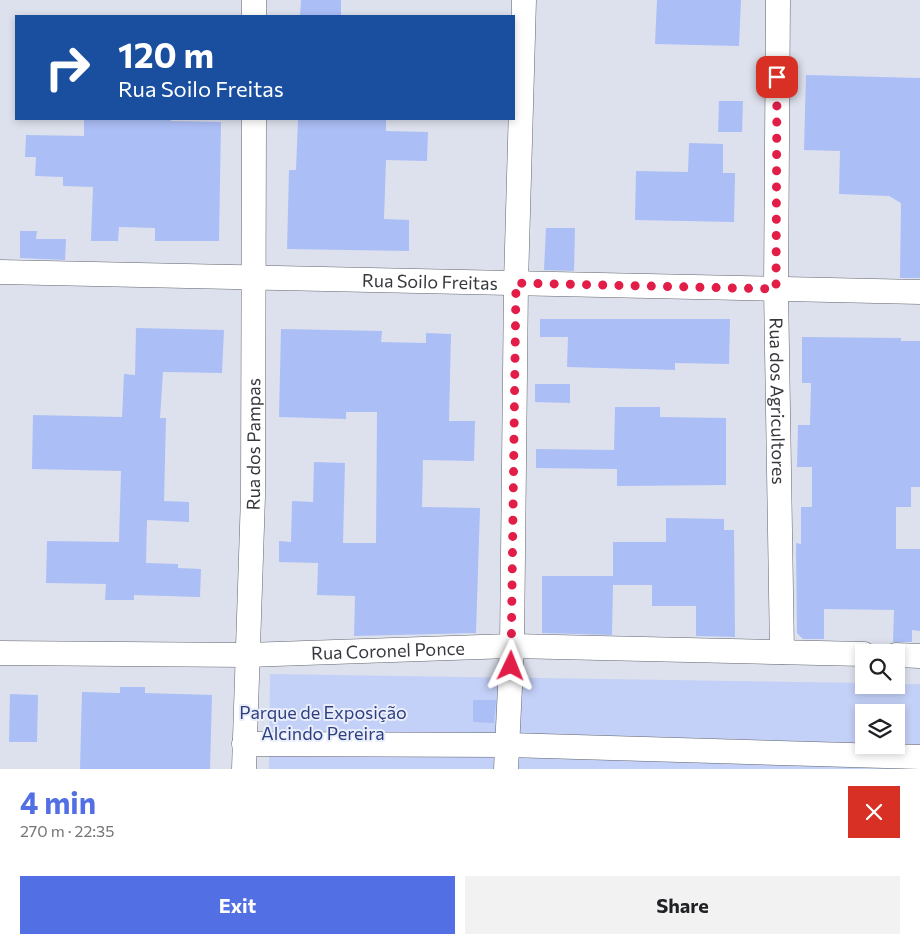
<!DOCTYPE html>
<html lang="en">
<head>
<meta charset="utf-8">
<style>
	body { margin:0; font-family:Commissioner,sans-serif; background:#f2f2f2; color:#202124; height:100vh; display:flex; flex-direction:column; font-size:19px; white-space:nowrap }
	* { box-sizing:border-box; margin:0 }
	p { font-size:16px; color:#757577 }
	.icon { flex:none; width:28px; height:28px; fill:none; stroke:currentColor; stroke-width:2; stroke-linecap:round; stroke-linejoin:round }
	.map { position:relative; height:769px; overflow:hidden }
	.sheet { display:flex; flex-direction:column; background:#fff; flex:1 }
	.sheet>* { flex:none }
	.top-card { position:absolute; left:15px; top:15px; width:500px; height:105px; border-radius:0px; box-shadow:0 2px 8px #0003; background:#1a4fa0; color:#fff; overflow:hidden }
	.tools { position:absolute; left:855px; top:644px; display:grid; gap:10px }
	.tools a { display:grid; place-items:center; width:50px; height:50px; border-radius:0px; background:#fff; box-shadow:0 2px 8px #0003; font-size:25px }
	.pin { position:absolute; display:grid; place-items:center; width:42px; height:42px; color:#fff; margin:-21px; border-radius:10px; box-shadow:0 2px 8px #0006 }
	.me { position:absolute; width:55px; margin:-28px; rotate:2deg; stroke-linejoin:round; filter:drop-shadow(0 0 4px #0008) }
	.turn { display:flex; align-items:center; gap:18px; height:105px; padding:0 20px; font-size:22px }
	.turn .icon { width:65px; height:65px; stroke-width:2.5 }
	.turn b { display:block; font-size:35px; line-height:42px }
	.round { display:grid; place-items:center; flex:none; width:52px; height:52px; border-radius:0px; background:#f2f2f2 }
	.summary { display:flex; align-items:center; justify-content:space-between; height:85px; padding:0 20px }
	h1 { font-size:30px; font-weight:700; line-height:38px; color:#536fe4 }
	.action { display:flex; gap:10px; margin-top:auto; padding:10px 20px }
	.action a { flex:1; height:58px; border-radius:0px; background:#536fe4; color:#fff; font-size:20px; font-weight:700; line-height:58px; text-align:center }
	.action a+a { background:#f2f2f2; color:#202124 }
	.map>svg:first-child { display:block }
	.green { fill:#c3d0f7; fill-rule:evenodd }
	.building { fill:#abbef6 }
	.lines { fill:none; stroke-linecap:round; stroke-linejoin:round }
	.minor-casing { stroke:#61656f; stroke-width:25 }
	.minor { stroke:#fff; stroke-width:24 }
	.route { stroke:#e11d48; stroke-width:9; stroke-dasharray:0 16.2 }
	.labels { text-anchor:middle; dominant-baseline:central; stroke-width:4; stroke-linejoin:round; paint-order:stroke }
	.street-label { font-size:18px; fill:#36383d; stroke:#eaeefb }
	.park-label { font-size:18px; fill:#2e3f80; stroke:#eaeefb }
</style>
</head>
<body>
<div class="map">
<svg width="920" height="769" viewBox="0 0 920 769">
	<rect width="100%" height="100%" fill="#dde1ed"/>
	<path class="green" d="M270,674L864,683V685L920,684V769H269ZM864,712H896V745H864Z"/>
	<g class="building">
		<polygon points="301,0 341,0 341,16 300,16"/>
		<polygon points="657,0 741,0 739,46 655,44"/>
		<polygon points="806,75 920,78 920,278 900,278 901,203 889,196 839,194 840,151 804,150"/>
		<polygon points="719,101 743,101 742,132 718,132"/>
		<polygon points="84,119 171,119 171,121 221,122 219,241 155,241 155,228 119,227 118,241 91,241 93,187 63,186 63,177 35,176 36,157 25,157 26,135 84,136"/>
		<polygon points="298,119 386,119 386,131 428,132 427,161 386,160 384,219 409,220 409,251 287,249 289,170 296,170"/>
		<polygon points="689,143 723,144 723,173 735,173 734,222 635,220 636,171 688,172"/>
		<polygon points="546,228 575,228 574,271 544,270"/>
		<polygon points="20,231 37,231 36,239 66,239 65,260 20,258"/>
		<polygon points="540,319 730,319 729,364 675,363 675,370 567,367 568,337 540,337"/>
		<polygon points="136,328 224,330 222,373 163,372 160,418 166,418 164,501 189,502 189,522 147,520 146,563 178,564 178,568 201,569 200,597 134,595 134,600 105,600 106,584 46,583 47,541 119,542 121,471 32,469 33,415 122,417 124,374 135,375"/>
		<polygon points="281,329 382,331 381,342 426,343 426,333 451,334 449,421 475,421 474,461 423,460 422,507 480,508 476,633 354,636 355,596 317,595 318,563 279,562 279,541 291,542 292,501 313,502 314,462 345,463 343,543 376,543 377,412 346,412 346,419 279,417"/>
		<polygon points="802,337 901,338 901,341 920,341 920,487 911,487 911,507 896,507 896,549 920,549 920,631 912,630 912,642 893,642 894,610 824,609 824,639 803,639 797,633 796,543 801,544 801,507 812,507 812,467 797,467 798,425 810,425 811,383 802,383"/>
		<polygon points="535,384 570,384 570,403 535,402"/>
		<polygon points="615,407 660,407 660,417 726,418 726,485 617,486 617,469 536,468 536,449 614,450"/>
		<polygon points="666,518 724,519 724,530 734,530 735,637 696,636 696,606 652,606 652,585 613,585 612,635 542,633 542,576 613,576 613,584 613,542 666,542"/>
		<polygon points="120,687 145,687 145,693 212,695 210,769 80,769 82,692 120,693"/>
		<polygon points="10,694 38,695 37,742 9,742"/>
		<polygon points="473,700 496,700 494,723 473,722"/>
	</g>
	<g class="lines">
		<g class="minor-casing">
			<g id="minor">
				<path id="s1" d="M778,0L776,289L782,652"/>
				<polyline points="254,16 254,0"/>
				<path id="s2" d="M0,272L920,292"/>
				<path id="s3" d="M0,653L247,655L512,646L864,654"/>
				<polyline points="896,655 920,656"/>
				<polyline points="244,744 508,745 920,757"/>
				<path id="s4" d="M244,769L253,496L254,119"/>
				<polyline points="506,769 512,646 516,283 524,0"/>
			</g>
		</g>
		<use href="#minor" class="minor"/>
	</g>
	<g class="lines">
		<polyline class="route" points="511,666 516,283 776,289 777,77"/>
	</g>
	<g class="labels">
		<g class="street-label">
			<text stroke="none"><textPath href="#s2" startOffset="430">Rua Soilo Freitas</textPath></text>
			<text stroke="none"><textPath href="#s1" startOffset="401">Rua dos Agricultores</textPath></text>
			<text stroke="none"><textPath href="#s4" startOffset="325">Rua dos Pampas</textPath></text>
			<text stroke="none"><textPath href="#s3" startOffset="388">Rua Coronel Ponce</textPath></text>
		</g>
		<g class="park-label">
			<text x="323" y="712">Parque de Exposição<tspan x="323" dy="21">Alcindo Pereira</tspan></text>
		</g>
	</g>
</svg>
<div class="tools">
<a><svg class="icon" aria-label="search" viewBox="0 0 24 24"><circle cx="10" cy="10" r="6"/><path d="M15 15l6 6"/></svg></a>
<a><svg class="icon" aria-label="layers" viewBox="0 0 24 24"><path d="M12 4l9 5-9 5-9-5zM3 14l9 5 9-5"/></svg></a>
</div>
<div class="pin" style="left:777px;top:77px;background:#d93025"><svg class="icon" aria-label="arrive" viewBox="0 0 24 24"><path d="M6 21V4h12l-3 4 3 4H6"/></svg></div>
<svg class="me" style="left:511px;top:666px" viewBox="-20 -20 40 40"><path d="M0-17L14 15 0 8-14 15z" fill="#e11d48" stroke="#fff" stroke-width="4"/></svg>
<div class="top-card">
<div class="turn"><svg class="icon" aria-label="right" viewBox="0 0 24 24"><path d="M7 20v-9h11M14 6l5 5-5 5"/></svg><div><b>120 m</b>Rua Soilo Freitas</div></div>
</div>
</div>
<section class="sheet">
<div class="summary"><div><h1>4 min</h1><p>270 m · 22:35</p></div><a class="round" style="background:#d93025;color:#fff"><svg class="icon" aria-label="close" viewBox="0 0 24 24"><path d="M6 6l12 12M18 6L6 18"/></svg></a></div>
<div class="action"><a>Exit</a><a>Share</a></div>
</section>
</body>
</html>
